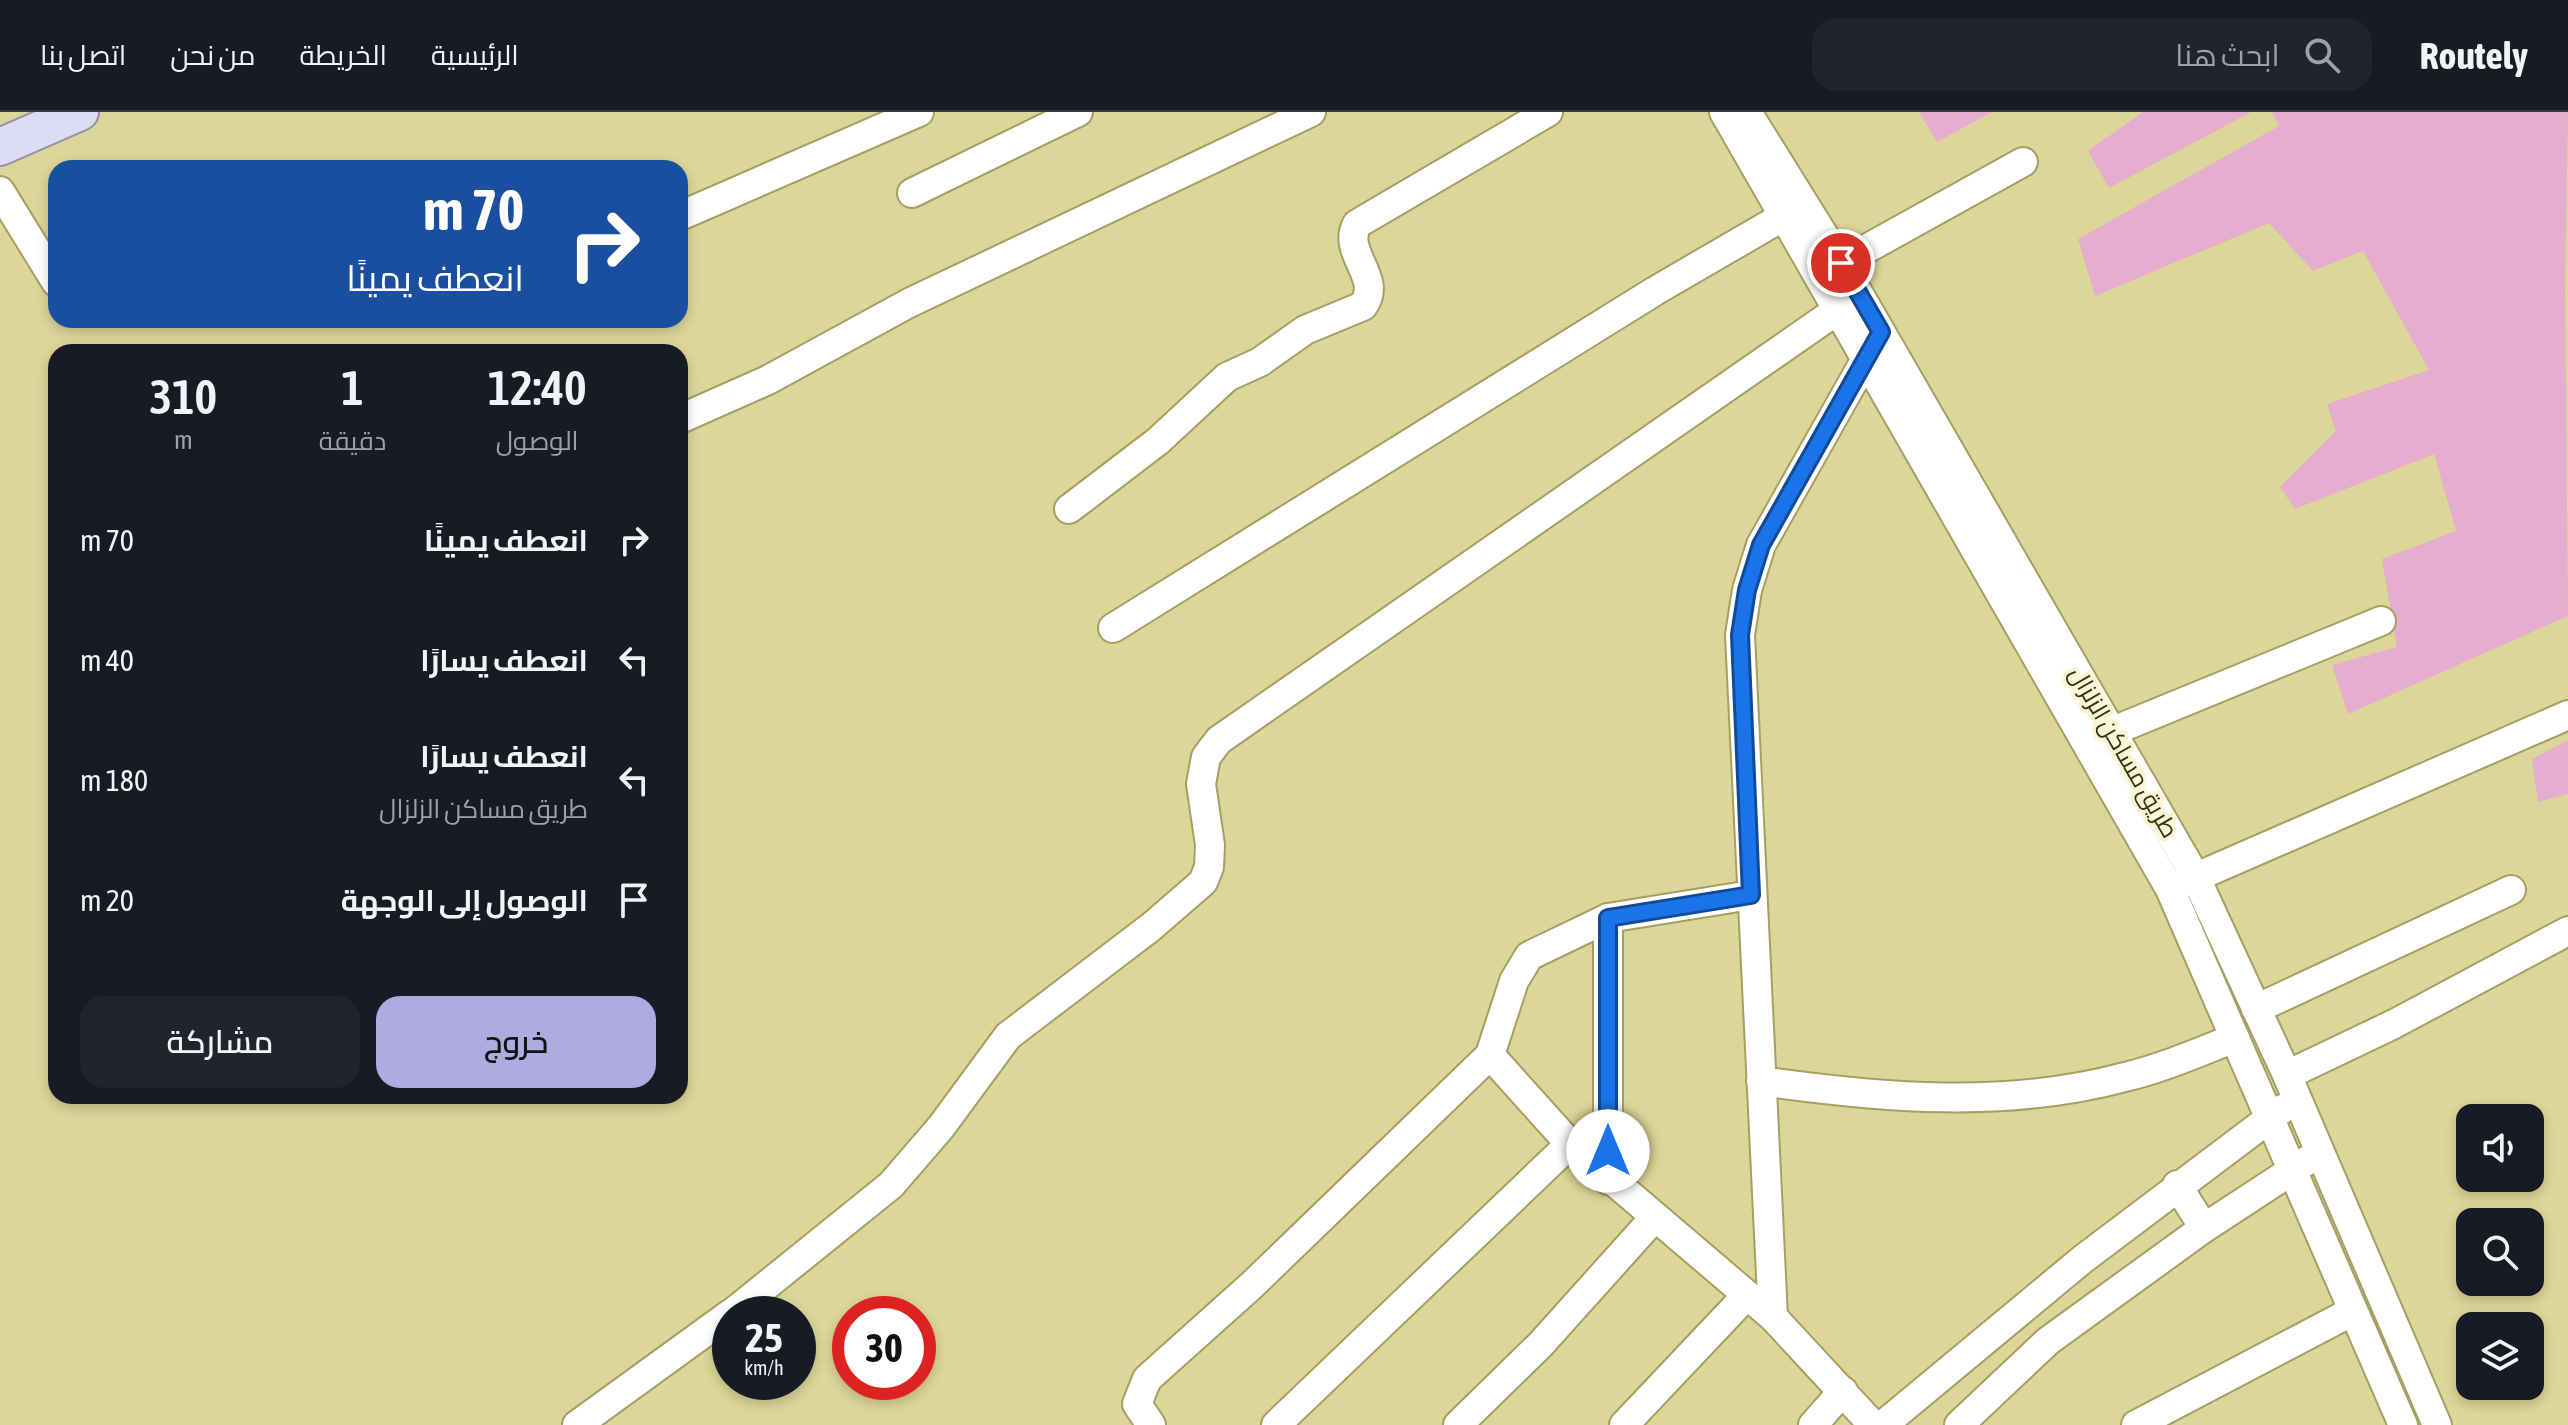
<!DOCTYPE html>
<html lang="ar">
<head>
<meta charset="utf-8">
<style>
	body { margin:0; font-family:"Asap Condensed",Cairo,sans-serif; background:#20242c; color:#f1f3f6; direction:rtl; height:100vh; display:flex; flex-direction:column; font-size:30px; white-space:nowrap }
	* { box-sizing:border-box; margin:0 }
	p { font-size:26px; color:#9ea1a6 }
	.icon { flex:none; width:44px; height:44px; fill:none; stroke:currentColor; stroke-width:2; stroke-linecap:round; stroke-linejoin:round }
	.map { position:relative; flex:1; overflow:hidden; direction:ltr }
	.panel { position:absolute; left:48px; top:232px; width:640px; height:760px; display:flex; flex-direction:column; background:#171b24; border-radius:24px; box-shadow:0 4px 12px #0003; direction:rtl }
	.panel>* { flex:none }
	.banner { position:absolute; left:48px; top:48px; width:640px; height:168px; border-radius:24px; box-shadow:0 4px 12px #0003; direction:rtl; background:#1a4fa0; color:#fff; overflow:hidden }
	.fabs { position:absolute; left:2456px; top:992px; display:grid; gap:16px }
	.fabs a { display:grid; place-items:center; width:88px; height:88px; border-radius:16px; background:#171b24; box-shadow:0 4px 12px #0003; font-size:40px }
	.speed { position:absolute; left:712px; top:1184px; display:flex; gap:16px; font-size:40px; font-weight:700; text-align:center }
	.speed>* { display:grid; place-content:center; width:104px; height:104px; border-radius:50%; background:#171b24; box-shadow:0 4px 12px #0003; line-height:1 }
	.speed small { font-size:20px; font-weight:400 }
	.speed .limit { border:12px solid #d22; background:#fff; color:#111 }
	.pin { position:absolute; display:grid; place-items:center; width:68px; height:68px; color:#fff; margin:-34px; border:4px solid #fff; border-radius:50%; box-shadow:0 2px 8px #0007 }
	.me { position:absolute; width:88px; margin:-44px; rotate:0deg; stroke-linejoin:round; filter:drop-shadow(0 0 6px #0008) }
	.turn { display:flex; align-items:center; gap:28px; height:168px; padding:0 32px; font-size:36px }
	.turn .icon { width:104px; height:104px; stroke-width:2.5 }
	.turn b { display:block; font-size:56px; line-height:68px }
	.eta { display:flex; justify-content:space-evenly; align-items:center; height:136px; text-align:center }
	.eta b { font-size:48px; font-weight:600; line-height:56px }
	.primary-button { display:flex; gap:16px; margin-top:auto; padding:16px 32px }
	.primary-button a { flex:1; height:92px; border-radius:24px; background:#aeabe3; color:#111; font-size:32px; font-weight:600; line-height:92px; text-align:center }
	.primary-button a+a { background:#20242c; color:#f1f3f6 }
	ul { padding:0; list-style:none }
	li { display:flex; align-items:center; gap:24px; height:120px; padding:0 32px }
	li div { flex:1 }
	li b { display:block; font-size:30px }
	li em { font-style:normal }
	header { display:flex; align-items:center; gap:48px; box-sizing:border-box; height:112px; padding:0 40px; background:#171b24; border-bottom:2px solid #363941 }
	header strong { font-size:38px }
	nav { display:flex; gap:44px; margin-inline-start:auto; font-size:28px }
	.search { width:560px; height:72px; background:#20242c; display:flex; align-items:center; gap:20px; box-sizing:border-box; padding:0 28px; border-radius:24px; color:#9ea1a6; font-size:30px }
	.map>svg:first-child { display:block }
	.green { fill:#e5adce }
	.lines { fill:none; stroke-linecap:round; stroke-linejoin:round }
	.minor-casing { stroke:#a69f64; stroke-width:32 }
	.major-casing { stroke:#9292a3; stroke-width:40 }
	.minor { stroke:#fff; stroke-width:28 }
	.major { stroke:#dcddf5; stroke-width:36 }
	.route-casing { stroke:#114b97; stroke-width:20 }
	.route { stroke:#1a73e8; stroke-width:14 }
	.labels { text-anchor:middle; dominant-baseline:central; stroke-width:8; stroke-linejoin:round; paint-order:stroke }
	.street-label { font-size:24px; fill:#343018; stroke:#f9f6d7 }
</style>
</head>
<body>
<header>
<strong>Routely</strong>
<div class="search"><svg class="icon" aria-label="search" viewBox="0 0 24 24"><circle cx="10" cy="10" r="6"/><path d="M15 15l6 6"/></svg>ابحث هنا</div>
<nav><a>الرئيسية</a><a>الخريطة</a><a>من نحن</a><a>اتصل بنا</a></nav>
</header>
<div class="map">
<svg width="2568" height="1313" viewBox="0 0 2568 1313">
	<rect width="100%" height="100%" fill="#ddd699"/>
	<g class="green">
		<polygon points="1919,0 1992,0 1937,30"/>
		<polygon points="2143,0 2251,0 2109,76 2088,39"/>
		<polygon points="2272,0 2568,0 2565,176 2568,504 2348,602 2332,553 2397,535 2382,447 2456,419 2434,342 2295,397 2280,375 2336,319 2327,292 2429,258 2363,139 2313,159 2269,111 2095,184 2078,127 2279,14"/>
		<polygon points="2568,628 2568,682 2538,690 2532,647"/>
	</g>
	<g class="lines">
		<g class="minor-casing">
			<g id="minor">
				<polyline points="1724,0 2170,777 2403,1313"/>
				<polyline points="1747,0 1841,151 2195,764 2287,963 2437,1313"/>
				<polyline points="0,79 56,170"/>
				<polyline points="912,81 1078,0"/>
				<polyline points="680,104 919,0"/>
				<polyline points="1841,151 2023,50"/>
				<polyline points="680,307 768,268 909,191 1311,0"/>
				<path d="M1069,397L1158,329L1227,265L1260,250L1305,218L1363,194C1384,166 1341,141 1357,112L1548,0"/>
				<polyline points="1113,516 1655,179 1784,104"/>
				<polyline points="2113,619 2381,509"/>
				<polyline points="2178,773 2568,603"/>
				<polyline points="2256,897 2511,778"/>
				<polyline points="1490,943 1570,1032 1773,1205 1873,1313"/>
				<polyline points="2287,963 2394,912 2568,819"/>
				<path d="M1761,969C1881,986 2006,997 2125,965C2163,956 2199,940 2235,926"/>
				<polyline points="1608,1068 1608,806"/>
				<polyline points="2177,1073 2204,1116"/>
				<polyline points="731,1202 891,1073 941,1015 1008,924 1151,815 1203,770 1209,755 1210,733 1201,672 1206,645 1219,628 1839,197"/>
				<polyline points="1773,1205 1740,523 1747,478 1761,433 1875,231"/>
				<polyline points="577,1313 730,1202"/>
				<polyline points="1151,1313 1137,1292 1147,1267 1252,1173 1490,943 1514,869 1529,844 1608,806 1751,783"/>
				<polyline points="1276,1313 1570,1032"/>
				<polyline points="1458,1313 1541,1232 1655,1105"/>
				<polyline points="1624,1313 1747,1183"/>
				<polyline points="1813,1313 1843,1279"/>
				<polyline points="1883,1313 2083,1147 2282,997"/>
				<polyline points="1959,1313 2048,1229 2204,1116 2308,1048"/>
				<polyline points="2136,1313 2353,1199"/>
			</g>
		</g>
		<g class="major-casing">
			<polyline id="major" points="0,35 80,0"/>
		</g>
		<use href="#minor" class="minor"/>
		<use href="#major" class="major"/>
	</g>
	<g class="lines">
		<g class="route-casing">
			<polyline id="route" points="1608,1039 1608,806 1751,783 1740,523 1747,478 1761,433 1881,220 1841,151"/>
		</g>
		<use href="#route" class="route"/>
	</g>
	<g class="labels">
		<g class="street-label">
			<text transform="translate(2124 640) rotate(60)">طريق مساكن الزلزال</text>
		</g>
	</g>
</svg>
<div class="fabs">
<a><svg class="icon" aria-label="sound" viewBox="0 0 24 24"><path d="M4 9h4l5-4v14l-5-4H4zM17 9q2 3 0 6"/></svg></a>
<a><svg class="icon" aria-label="search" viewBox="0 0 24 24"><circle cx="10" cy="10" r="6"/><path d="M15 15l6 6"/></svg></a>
<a><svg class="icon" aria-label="layers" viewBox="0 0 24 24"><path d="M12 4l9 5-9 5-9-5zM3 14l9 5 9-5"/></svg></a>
</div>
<div class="speed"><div>25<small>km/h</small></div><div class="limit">30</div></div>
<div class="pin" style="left:1841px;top:151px;background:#d93025"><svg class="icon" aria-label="arrive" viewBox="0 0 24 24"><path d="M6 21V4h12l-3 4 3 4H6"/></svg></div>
<svg class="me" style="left:1608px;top:1039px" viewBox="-20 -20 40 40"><circle r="19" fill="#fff"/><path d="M0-13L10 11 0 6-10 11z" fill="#1a73e8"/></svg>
<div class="banner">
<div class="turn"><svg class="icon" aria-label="right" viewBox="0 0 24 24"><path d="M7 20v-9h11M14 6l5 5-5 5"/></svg><div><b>70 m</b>انعطف يمينًا</div></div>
</div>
<section class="panel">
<div class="eta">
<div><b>12:40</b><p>الوصول</p></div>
<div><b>1</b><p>دقيقة</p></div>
<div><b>310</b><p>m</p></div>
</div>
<ul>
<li><svg class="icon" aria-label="right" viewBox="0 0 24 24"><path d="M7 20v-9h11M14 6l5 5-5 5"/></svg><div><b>انعطف يمينًا</b></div><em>70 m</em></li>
<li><svg class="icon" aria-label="left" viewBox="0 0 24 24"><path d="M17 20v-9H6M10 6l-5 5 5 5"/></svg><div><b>انعطف يسارًا</b></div><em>40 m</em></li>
<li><svg class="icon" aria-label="left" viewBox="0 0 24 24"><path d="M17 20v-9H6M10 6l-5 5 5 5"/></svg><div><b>انعطف يسارًا</b><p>طريق مساكن الزلزال</p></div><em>180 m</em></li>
<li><svg class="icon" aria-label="arrive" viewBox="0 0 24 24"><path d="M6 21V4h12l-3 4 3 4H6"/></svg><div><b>الوصول إلى الوجهة</b></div><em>20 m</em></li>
</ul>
<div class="primary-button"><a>خروج</a><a>مشاركة</a></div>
</section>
</div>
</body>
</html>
